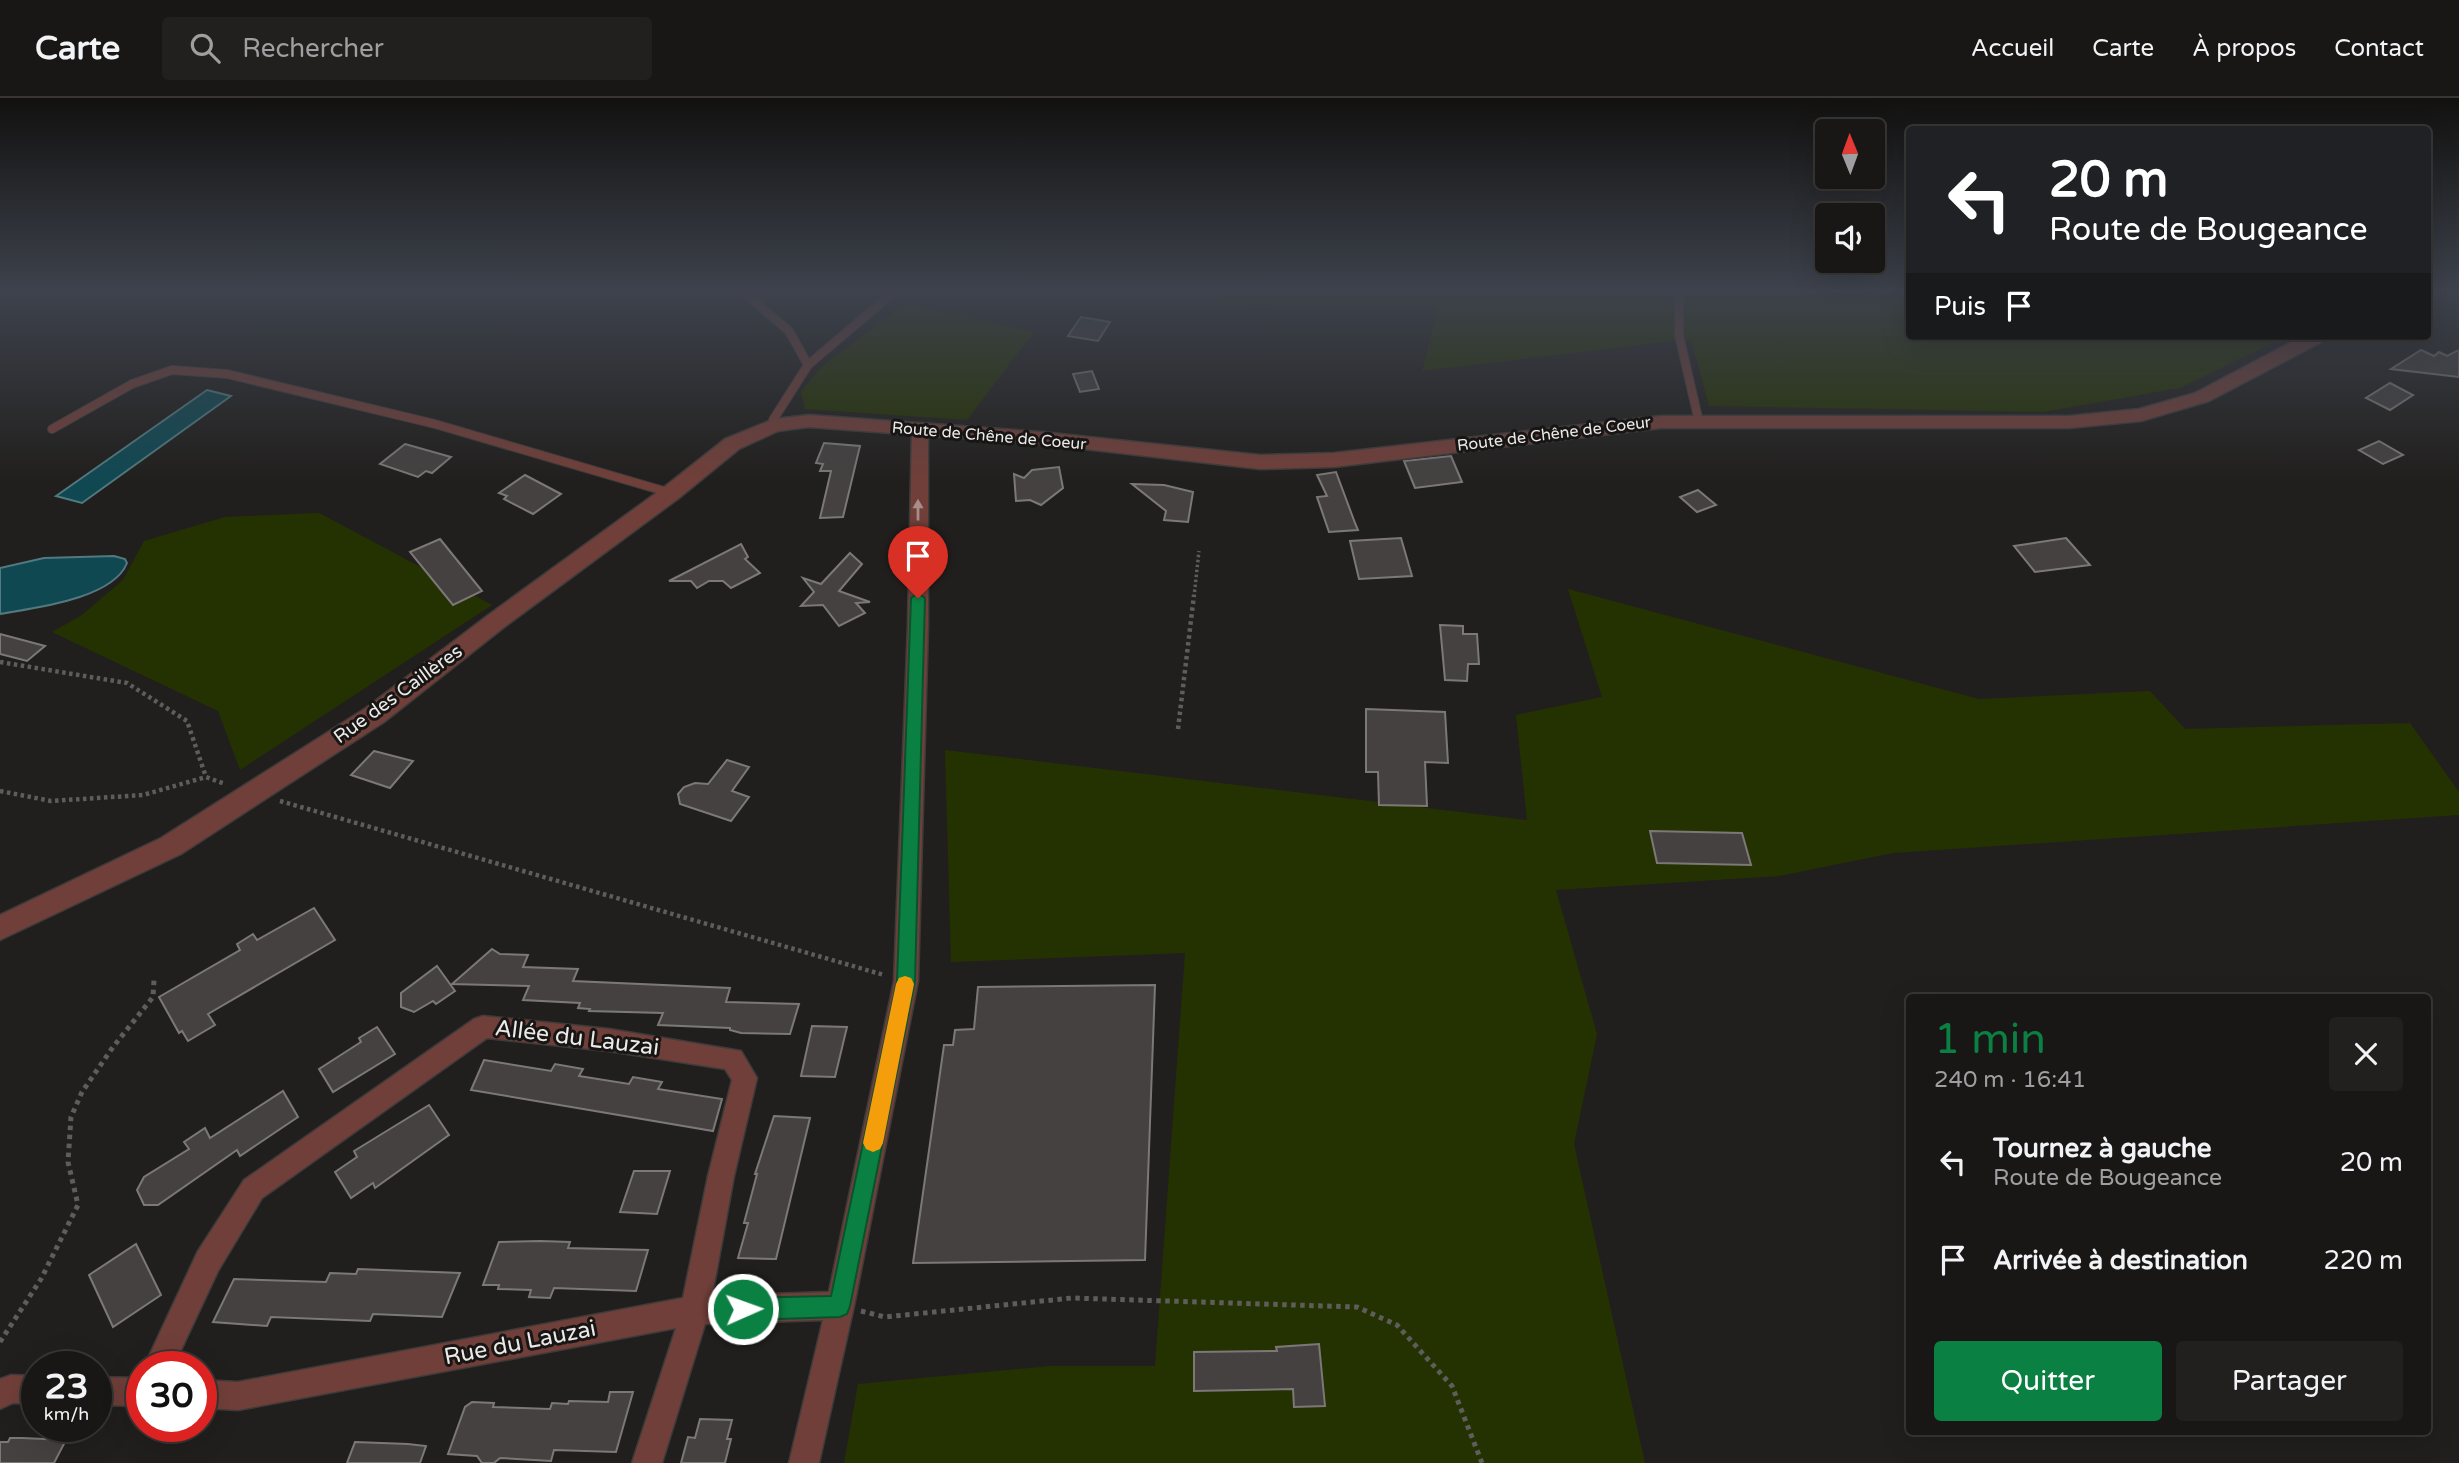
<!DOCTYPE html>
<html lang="fr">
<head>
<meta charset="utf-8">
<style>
	body { margin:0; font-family:"Varela Round",sans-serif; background:#22201f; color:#f1f3f6; height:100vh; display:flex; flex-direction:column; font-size:26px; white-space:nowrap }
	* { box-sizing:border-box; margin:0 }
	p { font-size:23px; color:#9f9fa1 }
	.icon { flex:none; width:38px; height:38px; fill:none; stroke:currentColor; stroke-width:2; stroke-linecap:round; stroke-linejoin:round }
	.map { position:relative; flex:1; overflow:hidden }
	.drawer { position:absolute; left:1906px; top:896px; width:525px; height:441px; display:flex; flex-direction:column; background:#191716; border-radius:7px; box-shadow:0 7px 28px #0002,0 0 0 2px #373635 }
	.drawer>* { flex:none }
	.hud { position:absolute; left:1906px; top:28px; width:525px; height:214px; border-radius:7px; box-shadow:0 7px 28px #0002,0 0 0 2px #373635; background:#202124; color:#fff; overflow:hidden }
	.needle { width:46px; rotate:359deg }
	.controls { position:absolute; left:1815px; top:21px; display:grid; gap:14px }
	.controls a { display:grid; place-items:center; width:70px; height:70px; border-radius:7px; background:#191716; box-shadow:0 7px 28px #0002,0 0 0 2px #373635; font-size:35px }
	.speed { position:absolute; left:21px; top:1253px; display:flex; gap:14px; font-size:35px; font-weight:700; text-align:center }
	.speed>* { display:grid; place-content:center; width:91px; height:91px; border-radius:50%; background:#191716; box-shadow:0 7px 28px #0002,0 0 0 2px #373635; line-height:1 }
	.speed small { font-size:18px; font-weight:400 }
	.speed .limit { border:10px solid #d22; background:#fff; color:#111 }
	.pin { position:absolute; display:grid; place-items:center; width:60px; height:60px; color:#fff; margin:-72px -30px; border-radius:50% 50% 50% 0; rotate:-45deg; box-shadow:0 0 7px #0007 }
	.pin .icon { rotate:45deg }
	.me { position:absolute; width:77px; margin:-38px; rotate:88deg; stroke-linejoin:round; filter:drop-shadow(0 0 5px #0008) }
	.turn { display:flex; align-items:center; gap:24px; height:147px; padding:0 28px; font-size:32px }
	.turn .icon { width:91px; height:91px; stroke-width:2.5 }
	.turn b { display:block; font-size:49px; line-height:60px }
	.then { display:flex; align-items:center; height:66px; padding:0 28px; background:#0003; gap:14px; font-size:26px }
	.round { display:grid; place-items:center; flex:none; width:74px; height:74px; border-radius:7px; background:#22201f }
	.summary { display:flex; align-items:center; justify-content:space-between; height:119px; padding:0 28px }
	h1 { font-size:42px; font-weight:600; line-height:52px; color:#0b8043 }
	.cta { display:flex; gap:14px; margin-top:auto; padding:14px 28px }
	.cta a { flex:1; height:80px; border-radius:7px; background:#0b8043; color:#fff; font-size:28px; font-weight:600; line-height:80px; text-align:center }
	.cta a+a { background:#22201f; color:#f1f3f6 }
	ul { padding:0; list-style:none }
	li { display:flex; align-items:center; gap:21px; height:98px; padding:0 28px }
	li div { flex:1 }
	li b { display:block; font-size:26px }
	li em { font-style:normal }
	header { display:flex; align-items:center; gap:42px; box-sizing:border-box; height:98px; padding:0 35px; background:#191716; border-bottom:2px solid #373635 }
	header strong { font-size:33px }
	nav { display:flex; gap:38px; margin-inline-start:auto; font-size:24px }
	.search { width:490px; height:63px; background:#22201f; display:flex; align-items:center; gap:18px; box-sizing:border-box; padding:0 24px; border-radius:7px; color:#9f9fa1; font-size:26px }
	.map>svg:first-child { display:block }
	.green { fill:#243202 }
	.water { fill:#104852; stroke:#52797f; stroke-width:2 }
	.building { fill:#444140; stroke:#7c7877; stroke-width:2 }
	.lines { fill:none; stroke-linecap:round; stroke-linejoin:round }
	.service-casing { stroke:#3d3b3a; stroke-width:10 }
	.minor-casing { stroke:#3d3b3a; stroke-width:3 }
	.tertiary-casing { stroke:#3d3b3a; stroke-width:3 }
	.path-far2 { stroke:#5f5d5b; stroke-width:3.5; stroke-dasharray:2.5 2.5; stroke-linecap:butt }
	.path-far1 { stroke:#5f5d5b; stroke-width:4.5; stroke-dasharray:3.5 3.5; stroke-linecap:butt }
	.path { stroke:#5f5d5b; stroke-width:5; stroke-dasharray:4.5 4.5; stroke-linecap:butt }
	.service { stroke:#713f39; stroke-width:8 }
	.minor { fill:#713f39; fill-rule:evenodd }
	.tertiary { fill:#713f39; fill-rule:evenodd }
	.oneway { fill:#a88c88 }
	.route { fill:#0b8043; stroke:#07532c; stroke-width:2 }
	.slow { fill:#f59e0b }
	.labels { text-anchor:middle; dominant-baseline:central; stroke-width:6; stroke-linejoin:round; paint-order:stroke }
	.far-street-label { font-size:16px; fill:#eceae9; stroke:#181614 }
	.street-label { font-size:19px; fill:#eceae9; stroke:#181614 }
	.near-street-label { font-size:23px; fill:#eceae9; stroke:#181614 }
</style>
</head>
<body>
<header>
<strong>Carte</strong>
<div class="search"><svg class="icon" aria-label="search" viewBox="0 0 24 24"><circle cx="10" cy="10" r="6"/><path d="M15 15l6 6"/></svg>Rechercher</div>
<nav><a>Accueil</a><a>Carte</a><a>À propos</a><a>Contact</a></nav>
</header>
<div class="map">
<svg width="2459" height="1365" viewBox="0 0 2459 1365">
	<rect width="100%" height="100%" fill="#211f1d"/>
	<g class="green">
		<polygon points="1211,194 1909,194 1909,238 2287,238 2180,290 2043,314 1709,308 1691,241 1422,273 1438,208 1229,206"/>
		<polygon points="905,206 1034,234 967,322 805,311 801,294 820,270"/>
		<polygon points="319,415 492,507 240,672 218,613 52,534 82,517 123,482 144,443 225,419"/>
		<polygon points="1568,491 1979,601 2150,593 2185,631 2410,625 2459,694 2459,717 1893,755 1779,778 1556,792 1597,936 1574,1046 1645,1365 844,1365 858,1286 1051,1268 1155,1268 1185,855 951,864 945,652 1527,722 1516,617 1602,599"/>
	</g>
	<g class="water">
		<polygon points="207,292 231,298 82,405 56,398"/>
		<path d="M114,458L125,461L127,465C113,501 34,510 0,516V470L44,460Z"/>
	</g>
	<g class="building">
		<polygon points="1081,219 1110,224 1098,243 1068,238"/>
		<polygon points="2421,252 2434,258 2439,254 2447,258 2459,252 2459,279 2391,271"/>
		<polygon points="1092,273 1099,291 1080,294 1073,276"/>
		<polygon points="2390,285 2413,297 2390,312 2366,300"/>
		<polygon points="2379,343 2403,357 2383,366 2359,352"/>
		<polygon points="824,345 860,348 843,419 820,420 831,373 820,373 823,366 816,365"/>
		<polygon points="405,346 451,359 432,375 426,373 418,379 380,366"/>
		<polygon points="1451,358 1462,384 1415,390 1404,363"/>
		<polygon points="1059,369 1063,390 1041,407 1030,402 1016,403 1014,376 1024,380 1032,372"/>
		<polygon points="1336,374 1355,425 1358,432 1329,434 1317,399 1327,398 1317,377"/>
		<polygon points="525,377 561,396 533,416 504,401 507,398 499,395"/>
		<polygon points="1132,386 1164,387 1193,394 1188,424 1164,422 1166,413"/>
		<polygon points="1698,392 1716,407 1697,414 1680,399"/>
		<polygon points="1401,440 1412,478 1359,481 1350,443"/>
		<polygon points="2066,440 2090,467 2035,474 2014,448"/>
		<polygon points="440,441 482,493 453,507 410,454"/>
		<polygon points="741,446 748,459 745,461 760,475 731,490 723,483 709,483 697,490 691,483 669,483"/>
		<polygon points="850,455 862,466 839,493 870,504 856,505 865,515 839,528 823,507 801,508 814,494 803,480 821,486"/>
		<polygon points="1440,527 1463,528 1463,536 1477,536 1479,566 1468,566 1467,583 1445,582"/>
		<polygon points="0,536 45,548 27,563 0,556"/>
		<polygon points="1366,611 1445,614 1448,665 1425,664 1427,708 1379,707 1378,674 1366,674"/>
		<polygon points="374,653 413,663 390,690 351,677"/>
		<polygon points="727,662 749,669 732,693 749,699 731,723 680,706 678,696 684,689 695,685 708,686"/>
		<polygon points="1650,733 1742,735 1751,767 1657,765"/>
		<polygon points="314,810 335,842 208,916 215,927 188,943 182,933 179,935 159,899 240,852 237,846 253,836 257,842"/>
		<polygon points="492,851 500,856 528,857 523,869 578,871 573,883 730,890 726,904 799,906 790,936 741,935 730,932 730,930 658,927 663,915 589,913 590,911 578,910 580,905 523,902 529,888 452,886"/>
		<polygon points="437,868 455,893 436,906 433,903 414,914 401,909 401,895"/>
		<polygon points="1155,887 1145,1162 913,1165 944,947 953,947 955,932 974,931 978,889"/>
		<polygon points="812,928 847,929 835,979 801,978"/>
		<polygon points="377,929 395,956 333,994 319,971 361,944 359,940"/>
		<polygon points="484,962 551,973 555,966 583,971 579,978 629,986 633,979 662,984 658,991 722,1001 713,1033 471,992"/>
		<polygon points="283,993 298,1019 240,1058 237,1052 158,1107 144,1107 137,1092 144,1079 189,1051 184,1044 205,1030 210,1040"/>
		<polygon points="429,1007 449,1037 375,1090 373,1085 351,1100 335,1074 357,1059 354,1053"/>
		<polygon points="774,1018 810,1020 776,1161 738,1160 748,1125 744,1125 757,1076 755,1076"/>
		<polygon points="634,1073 670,1073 657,1116 620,1114"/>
		<polygon points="540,1143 570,1144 568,1150 648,1152 636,1193 554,1190 550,1200 529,1199 531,1192 498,1191 499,1187 483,1187 499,1144"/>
		<polygon points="136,1146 161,1197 113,1229 89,1177"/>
		<polygon points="358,1171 460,1175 442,1219 373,1216 370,1223 271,1219 267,1228 213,1224 234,1181 326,1184 330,1175 356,1176"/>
		<polygon points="1319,1246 1325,1308 1294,1309 1293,1291 1194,1293 1194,1254 1277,1253 1276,1249"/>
		<polygon points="610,1294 633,1294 616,1354 554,1352 551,1363 500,1360 494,1365 482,1365 477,1358 448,1356 465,1309 472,1304 494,1305 493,1309 550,1311 552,1305 568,1306 569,1303 608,1304"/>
		<polygon points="700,1321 732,1322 727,1341 731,1341 725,1365 681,1365 688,1339 695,1340"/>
		<polygon points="10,1340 22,1340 66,1342 54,1365 0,1365 0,1344 8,1344"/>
		<polygon points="355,1344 408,1346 426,1348 420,1365 347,1365"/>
	</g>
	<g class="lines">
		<g class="service-casing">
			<g id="service">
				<polyline points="743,194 789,233 808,267"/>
				<polyline points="1679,194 1679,237 1699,324"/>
				<polyline points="774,327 773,322 808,267 894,194"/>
				<polyline points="52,331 132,286 172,272 227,276 435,326 671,395"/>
			</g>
		</g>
		<g class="minor-casing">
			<g id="minor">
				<polygon points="920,327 928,332 928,527 918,883 854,1208 819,1365 789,1365 823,1222 705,1226 662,1365 632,1365 676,1230 238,1312 201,1310 201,1282 238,1284 683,1200 708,1078 732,982 725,971 609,953 487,940 262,1100 218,1173 173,1269 144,1269 198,1153 244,1082 474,921 483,918 609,931 741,953 757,980 734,1078 712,1198 829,1194 894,883 908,527 912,332"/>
				<polygon points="11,1277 37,1278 37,1306 13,1305 0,1311 0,1281"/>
				<polygon points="96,1279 142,1280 142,1308 96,1307"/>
			</g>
		</g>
		<g class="tertiary-casing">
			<polygon id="tertiary" points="2303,238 2328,238 2325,242 2209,303 2141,323 2069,330 1661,330 1334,369 1260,371 1041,346 809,329 778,333 739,351 679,400 503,530 384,624 181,756 0,842 0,817 161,740 366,610 487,518 663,390 725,341 774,321 809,317 1041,334 1260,357 1334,355 1661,318 2069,318 2139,311 2195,295"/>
		</g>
		<polyline class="path-far2" points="1194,499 1199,453"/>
		<g class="path-far1">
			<polyline points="0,564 127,585 187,623 206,679"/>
			<polyline points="1178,631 1194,497"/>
			<polyline points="0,693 51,703 143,697 206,679 225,686"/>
			<polyline points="280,703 884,877"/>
		</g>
		<g class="path">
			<polyline points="861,1213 885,1219 1072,1200 1357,1209 1397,1227 1452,1288 1482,1365"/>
			<polyline points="0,1244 41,1181 78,1107 68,1064 71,1019 82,994 113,949 153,899 154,882"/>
		</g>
		<use href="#service" class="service"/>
		<use href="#minor" class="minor"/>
		<use href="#tertiary" class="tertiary"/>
	</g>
	<defs><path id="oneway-solid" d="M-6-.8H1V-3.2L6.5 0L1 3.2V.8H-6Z" transform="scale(1.75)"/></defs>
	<use class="oneway" href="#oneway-solid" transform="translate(918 412) rotate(-90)"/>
	<linearGradient id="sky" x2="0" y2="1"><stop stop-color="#121110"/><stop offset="0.5" stop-color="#3d424c"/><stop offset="1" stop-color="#3d424c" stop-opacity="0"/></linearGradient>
	<rect width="2459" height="385" fill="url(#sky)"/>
	<polygon class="route" points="918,495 925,500 915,883 850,1208 847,1216 840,1219 743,1222 736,1218 733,1211 736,1204 743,1200 831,1198 897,883 911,500"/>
	<polygon class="slow" points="905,878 911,880 914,886 883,1045 880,1051 873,1054 866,1051 863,1045 896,886 899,880"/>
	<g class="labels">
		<g class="far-street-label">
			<text transform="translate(1554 336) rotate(-7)">Route de Chêne de Coeur</text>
			<text transform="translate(989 338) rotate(5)">Route de Chêne de Coeur</text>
		</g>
		<g class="street-label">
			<text transform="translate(398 596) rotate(-36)">Rue des Caillères</text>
		</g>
		<g class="near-street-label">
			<text transform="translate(577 940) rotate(7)">Allée du Lauzai</text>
			<text transform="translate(520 1245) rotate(-11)">Rue du Lauzai</text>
		</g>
	</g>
</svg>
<div class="controls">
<a><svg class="needle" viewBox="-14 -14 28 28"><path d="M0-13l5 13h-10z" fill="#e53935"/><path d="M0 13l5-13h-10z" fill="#9f9fa1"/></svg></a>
<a><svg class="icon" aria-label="sound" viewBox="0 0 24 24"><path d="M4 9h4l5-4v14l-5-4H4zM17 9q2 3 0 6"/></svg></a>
</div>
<div class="speed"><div>23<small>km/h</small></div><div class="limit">30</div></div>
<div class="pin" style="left:918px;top:500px;background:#d93025"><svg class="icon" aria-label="arrive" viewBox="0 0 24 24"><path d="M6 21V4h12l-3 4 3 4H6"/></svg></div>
<svg class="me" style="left:743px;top:1211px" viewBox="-20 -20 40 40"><circle r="17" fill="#0b8043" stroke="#fff" stroke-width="3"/><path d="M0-11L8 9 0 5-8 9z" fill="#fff"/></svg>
<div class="hud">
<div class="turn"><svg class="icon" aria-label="left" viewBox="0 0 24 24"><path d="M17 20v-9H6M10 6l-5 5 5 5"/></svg><div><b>20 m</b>Route de Bougeance</div></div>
<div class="then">Puis<svg class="icon" aria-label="arrive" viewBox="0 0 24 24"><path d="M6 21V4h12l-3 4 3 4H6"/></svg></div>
</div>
<section class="drawer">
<div class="summary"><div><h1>1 min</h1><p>240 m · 16:41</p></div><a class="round"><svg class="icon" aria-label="close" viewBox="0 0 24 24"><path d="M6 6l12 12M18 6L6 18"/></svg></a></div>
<ul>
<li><svg class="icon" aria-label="left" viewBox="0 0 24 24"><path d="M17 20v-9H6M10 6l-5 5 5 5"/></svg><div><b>Tournez à gauche</b><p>Route de Bougeance</p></div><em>20 m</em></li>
<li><svg class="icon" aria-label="arrive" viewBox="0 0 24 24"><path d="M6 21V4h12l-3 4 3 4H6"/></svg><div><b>Arrivée à destination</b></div><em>220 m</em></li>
</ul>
<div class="cta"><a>Quitter</a><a>Partager</a></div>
</section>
</div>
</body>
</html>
